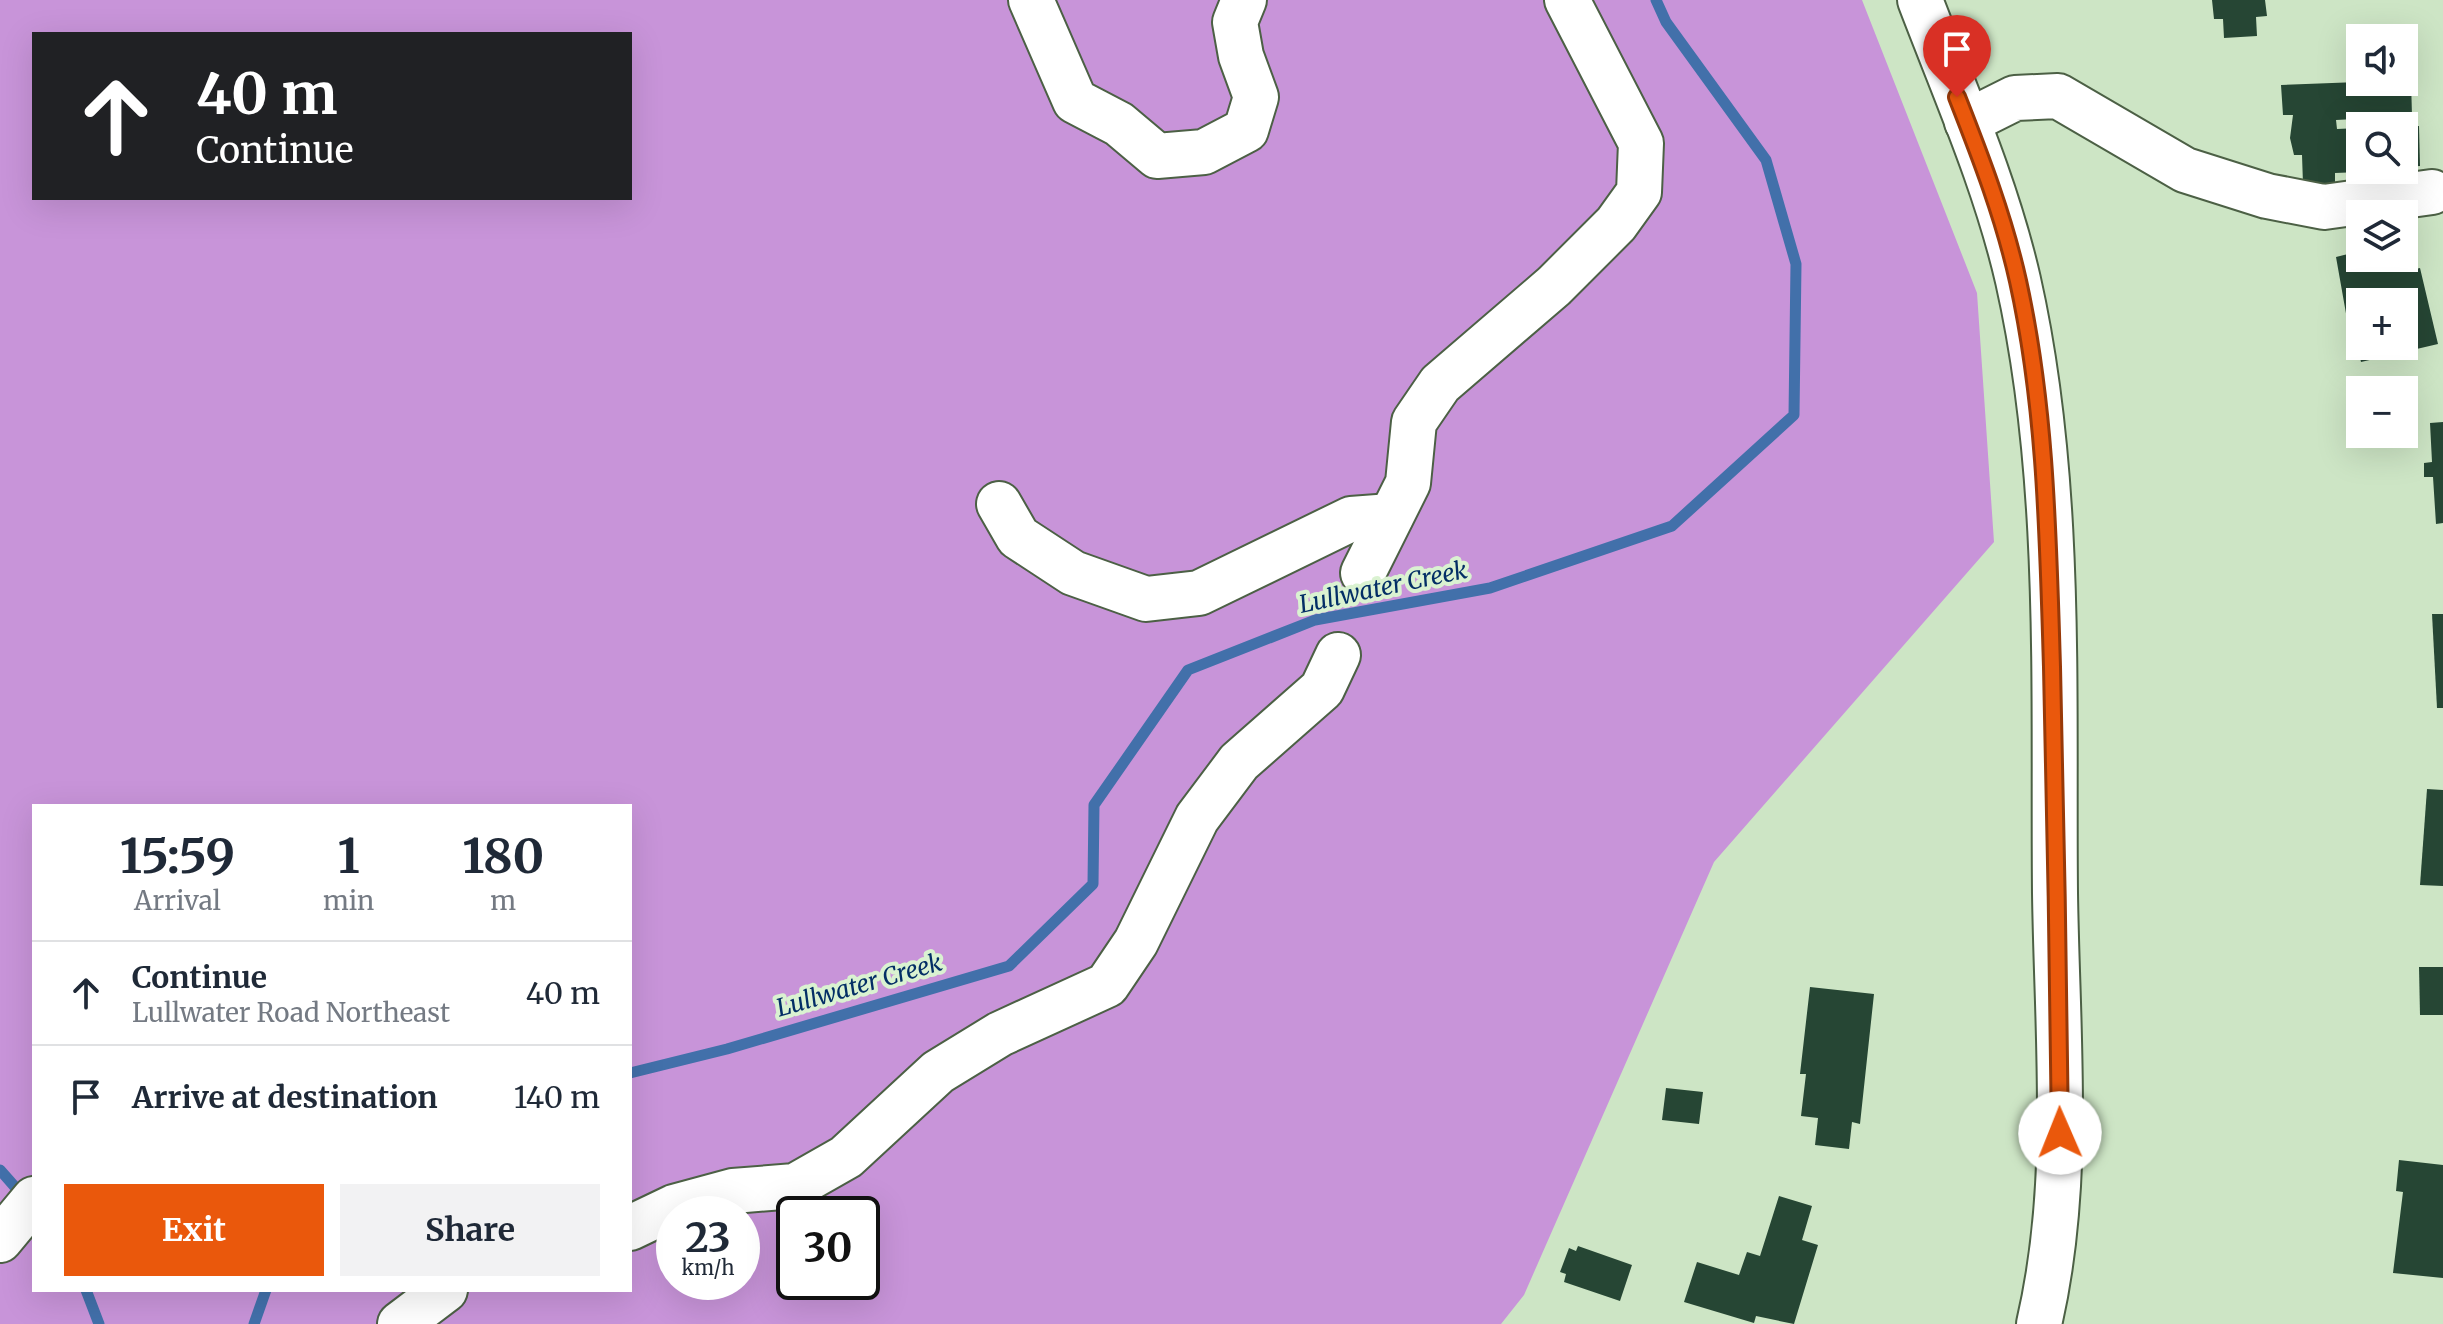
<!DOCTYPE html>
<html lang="en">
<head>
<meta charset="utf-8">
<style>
	body { margin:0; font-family:Merriweather,serif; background:#f2f2f3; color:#1f2937; height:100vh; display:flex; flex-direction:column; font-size:30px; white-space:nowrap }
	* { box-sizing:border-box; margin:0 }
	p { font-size:26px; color:#747a83 }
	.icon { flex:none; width:44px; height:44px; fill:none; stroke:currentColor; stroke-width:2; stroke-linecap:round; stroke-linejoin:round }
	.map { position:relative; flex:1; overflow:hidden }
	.drawer { position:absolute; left:32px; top:804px; width:600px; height:488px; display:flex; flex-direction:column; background:#fff; border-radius:0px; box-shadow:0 8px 32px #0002 }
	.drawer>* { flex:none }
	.top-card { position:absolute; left:32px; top:32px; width:600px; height:168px; border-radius:0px; box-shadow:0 8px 32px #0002; background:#202124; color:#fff; overflow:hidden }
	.buttons { position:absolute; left:2346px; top:24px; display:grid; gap:16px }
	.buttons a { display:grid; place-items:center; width:72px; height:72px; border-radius:0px; background:#fff; box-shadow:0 8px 32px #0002; font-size:40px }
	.speed { position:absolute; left:656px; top:1196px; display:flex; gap:16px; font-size:40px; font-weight:700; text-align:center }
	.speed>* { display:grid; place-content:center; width:104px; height:104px; border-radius:50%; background:#fff; box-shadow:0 8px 32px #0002; line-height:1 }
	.speed small { font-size:20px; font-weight:400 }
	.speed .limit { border:4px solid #111; border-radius:12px; background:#fff; color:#111 }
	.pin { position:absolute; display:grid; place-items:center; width:68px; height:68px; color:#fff; margin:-82px -34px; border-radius:50% 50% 50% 0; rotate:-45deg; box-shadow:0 0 8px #0007 }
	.pin .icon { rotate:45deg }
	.me { position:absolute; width:88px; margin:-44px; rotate:359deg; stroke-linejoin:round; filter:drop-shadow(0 0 6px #0008) }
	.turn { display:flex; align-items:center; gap:28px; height:168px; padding:0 32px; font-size:36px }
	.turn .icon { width:104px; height:104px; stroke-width:2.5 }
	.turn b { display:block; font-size:56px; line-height:68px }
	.eta { display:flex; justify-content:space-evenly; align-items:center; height:136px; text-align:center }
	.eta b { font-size:48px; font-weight:700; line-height:56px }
	.primary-button { display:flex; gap:16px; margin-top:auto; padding:16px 32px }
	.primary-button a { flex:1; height:92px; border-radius:0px; background:#ea580c; color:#fff; font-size:32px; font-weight:700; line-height:92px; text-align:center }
	.primary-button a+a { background:#f2f2f3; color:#1f2937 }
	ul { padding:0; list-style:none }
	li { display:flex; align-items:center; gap:24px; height:104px; padding:0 32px; border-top:2px solid #e0e1e3 }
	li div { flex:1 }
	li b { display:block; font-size:30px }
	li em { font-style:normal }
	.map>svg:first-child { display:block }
	.green { fill:#c894d9; fill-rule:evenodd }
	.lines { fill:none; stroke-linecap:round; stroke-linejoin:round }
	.stream { stroke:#4270aa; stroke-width:11 }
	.building { fill:#264634; fill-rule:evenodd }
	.minor-casing { stroke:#4c6045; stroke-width:48 }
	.minor { stroke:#fff; stroke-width:44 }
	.route-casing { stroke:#983908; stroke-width:20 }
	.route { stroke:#ea580c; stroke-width:14 }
	.labels { text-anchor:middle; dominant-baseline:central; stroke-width:8; stroke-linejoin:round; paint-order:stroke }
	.water-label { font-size:24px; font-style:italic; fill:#032e65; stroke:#daf2d1 }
</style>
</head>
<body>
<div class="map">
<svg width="2443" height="1324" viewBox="0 0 2443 1324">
	<rect width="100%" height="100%" fill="#cde5c5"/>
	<path class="green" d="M0,0H1862L1977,293L1994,542L1714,862L1524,1295L1501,1324H0ZM34,34H630V198H34ZM34,806H630V1290H34ZM674,1214H742V1282H674ZM794,1214H862V1282H794Z"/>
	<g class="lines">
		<g class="stream">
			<polyline points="630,1073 727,1049 1009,966 1093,884 1094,805 1188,670 1315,620 1490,588 1672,526 1794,415 1796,264 1766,160 1666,22 1656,0"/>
			<polyline points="0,1170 23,1196"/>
			<polyline points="86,1290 99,1324"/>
			<polyline points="254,1324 266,1290"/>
		</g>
	</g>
	<g class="building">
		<polygon points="2212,0 2265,0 2267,16 2256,17 2257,36 2224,38 2223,19 2214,19"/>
		<polygon points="2411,80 2412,116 2336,120 2337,129 2360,128 2360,172 2335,173 2335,183 2303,184 2302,155 2294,155 2290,138 2293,115 2283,115 2281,85"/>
		<polygon points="2419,126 2420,166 2404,167 2404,127"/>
		<path d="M2360,251V258H2399L2402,272L2420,268L2438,344L2361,362L2355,335L2350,336L2336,257ZM2360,302H2404V346H2360Z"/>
		<polygon points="2443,422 2443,523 2436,524 2433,477 2424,477 2424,463 2432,462 2430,423"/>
		<polygon points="2432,614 2443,614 2443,708 2437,708"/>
		<polygon points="2427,789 2443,790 2443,886 2420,885"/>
		<polygon points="2419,967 2443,967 2443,1015 2420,1015"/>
		<polygon points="1810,987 1874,994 1860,1124 1852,1122 1849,1149 1815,1145 1818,1118 1801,1116 1806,1074 1800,1074"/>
		<polygon points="1666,1088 1703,1092 1699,1124 1662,1120"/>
		<polygon points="2399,1160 2443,1165 2443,1278 2393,1273 2403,1192 2396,1191"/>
		<polygon points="1779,1196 1812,1206 1802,1240 1818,1245 1794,1324 1756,1316 1754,1323 1684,1302 1697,1262 1739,1275 1747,1252 1760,1256"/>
		<polygon points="1578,1246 1632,1265 1620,1301 1564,1282 1566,1274 1560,1272 1569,1248 1576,1251"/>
	</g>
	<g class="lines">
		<g class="minor-casing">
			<g id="minor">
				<polyline points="1031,0 1075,101 1119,124 1157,156 1204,152 1246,130 1256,97 1241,56 1235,22 1244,0"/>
				<path d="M1920,0C1955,92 1996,184 2018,280C2063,479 2053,691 2055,893C2057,1037 2072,1183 2039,1324"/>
				<polyline points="1967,122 2015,98 2058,96 2185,170 2267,196 2324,207 2432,192"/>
				<polyline points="999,504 1018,537 1073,573 1146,599 1199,593 1351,519 1391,516"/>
				<polyline points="1363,573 1408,483 1414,422 1440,384 1554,286 1616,224 1639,192 1641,143 1567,0"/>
				<polyline points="630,1228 674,1207 733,1191 795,1186 846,1157 938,1072 1000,1034 1107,985 1136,942 1197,818 1239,762 1322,689 1338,655"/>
				<polyline points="0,1240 34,1199"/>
				<polyline points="400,1324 445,1290"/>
			</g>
		</g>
		<use href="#minor" class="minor"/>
	</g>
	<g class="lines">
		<g class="route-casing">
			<path id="route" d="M1957,97C1981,158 2004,218 2018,281C2046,408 2048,538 2052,667C2056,822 2058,978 2060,1133"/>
		</g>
		<use href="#route" class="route"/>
	</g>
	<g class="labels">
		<g class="water-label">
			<text transform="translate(1383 587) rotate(-12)">Lullwater Creek</text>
			<text transform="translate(859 985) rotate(-16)">Lullwater Creek</text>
		</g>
	</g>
</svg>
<div class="buttons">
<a><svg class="icon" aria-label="sound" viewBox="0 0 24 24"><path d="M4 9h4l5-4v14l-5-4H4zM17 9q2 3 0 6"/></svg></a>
<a><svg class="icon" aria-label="search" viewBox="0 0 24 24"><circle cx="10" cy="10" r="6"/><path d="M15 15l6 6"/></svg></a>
<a><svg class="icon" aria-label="layers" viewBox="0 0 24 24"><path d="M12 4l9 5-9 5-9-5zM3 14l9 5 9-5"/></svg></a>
<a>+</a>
<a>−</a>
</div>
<div class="speed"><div>23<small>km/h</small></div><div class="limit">30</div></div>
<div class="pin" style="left:1957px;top:97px;background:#d93025"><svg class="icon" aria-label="arrive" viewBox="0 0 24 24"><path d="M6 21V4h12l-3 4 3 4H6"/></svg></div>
<svg class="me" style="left:2060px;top:1133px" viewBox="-20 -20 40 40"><circle r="19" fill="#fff"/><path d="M0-13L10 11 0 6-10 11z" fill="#ea580c"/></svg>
<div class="top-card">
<div class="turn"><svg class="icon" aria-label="ahead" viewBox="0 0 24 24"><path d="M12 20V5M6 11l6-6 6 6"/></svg><div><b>40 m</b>Continue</div></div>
</div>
<section class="drawer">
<div class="eta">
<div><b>15:59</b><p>Arrival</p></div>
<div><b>1</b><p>min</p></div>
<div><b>180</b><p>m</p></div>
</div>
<ul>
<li><svg class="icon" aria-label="ahead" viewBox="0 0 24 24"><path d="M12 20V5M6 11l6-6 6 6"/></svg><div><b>Continue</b><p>Lullwater Road Northeast</p></div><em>40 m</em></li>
<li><svg class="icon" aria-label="arrive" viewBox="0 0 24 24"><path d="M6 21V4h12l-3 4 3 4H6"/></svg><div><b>Arrive at destination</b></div><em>140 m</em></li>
</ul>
<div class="primary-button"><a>Exit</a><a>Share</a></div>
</section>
</div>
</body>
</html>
